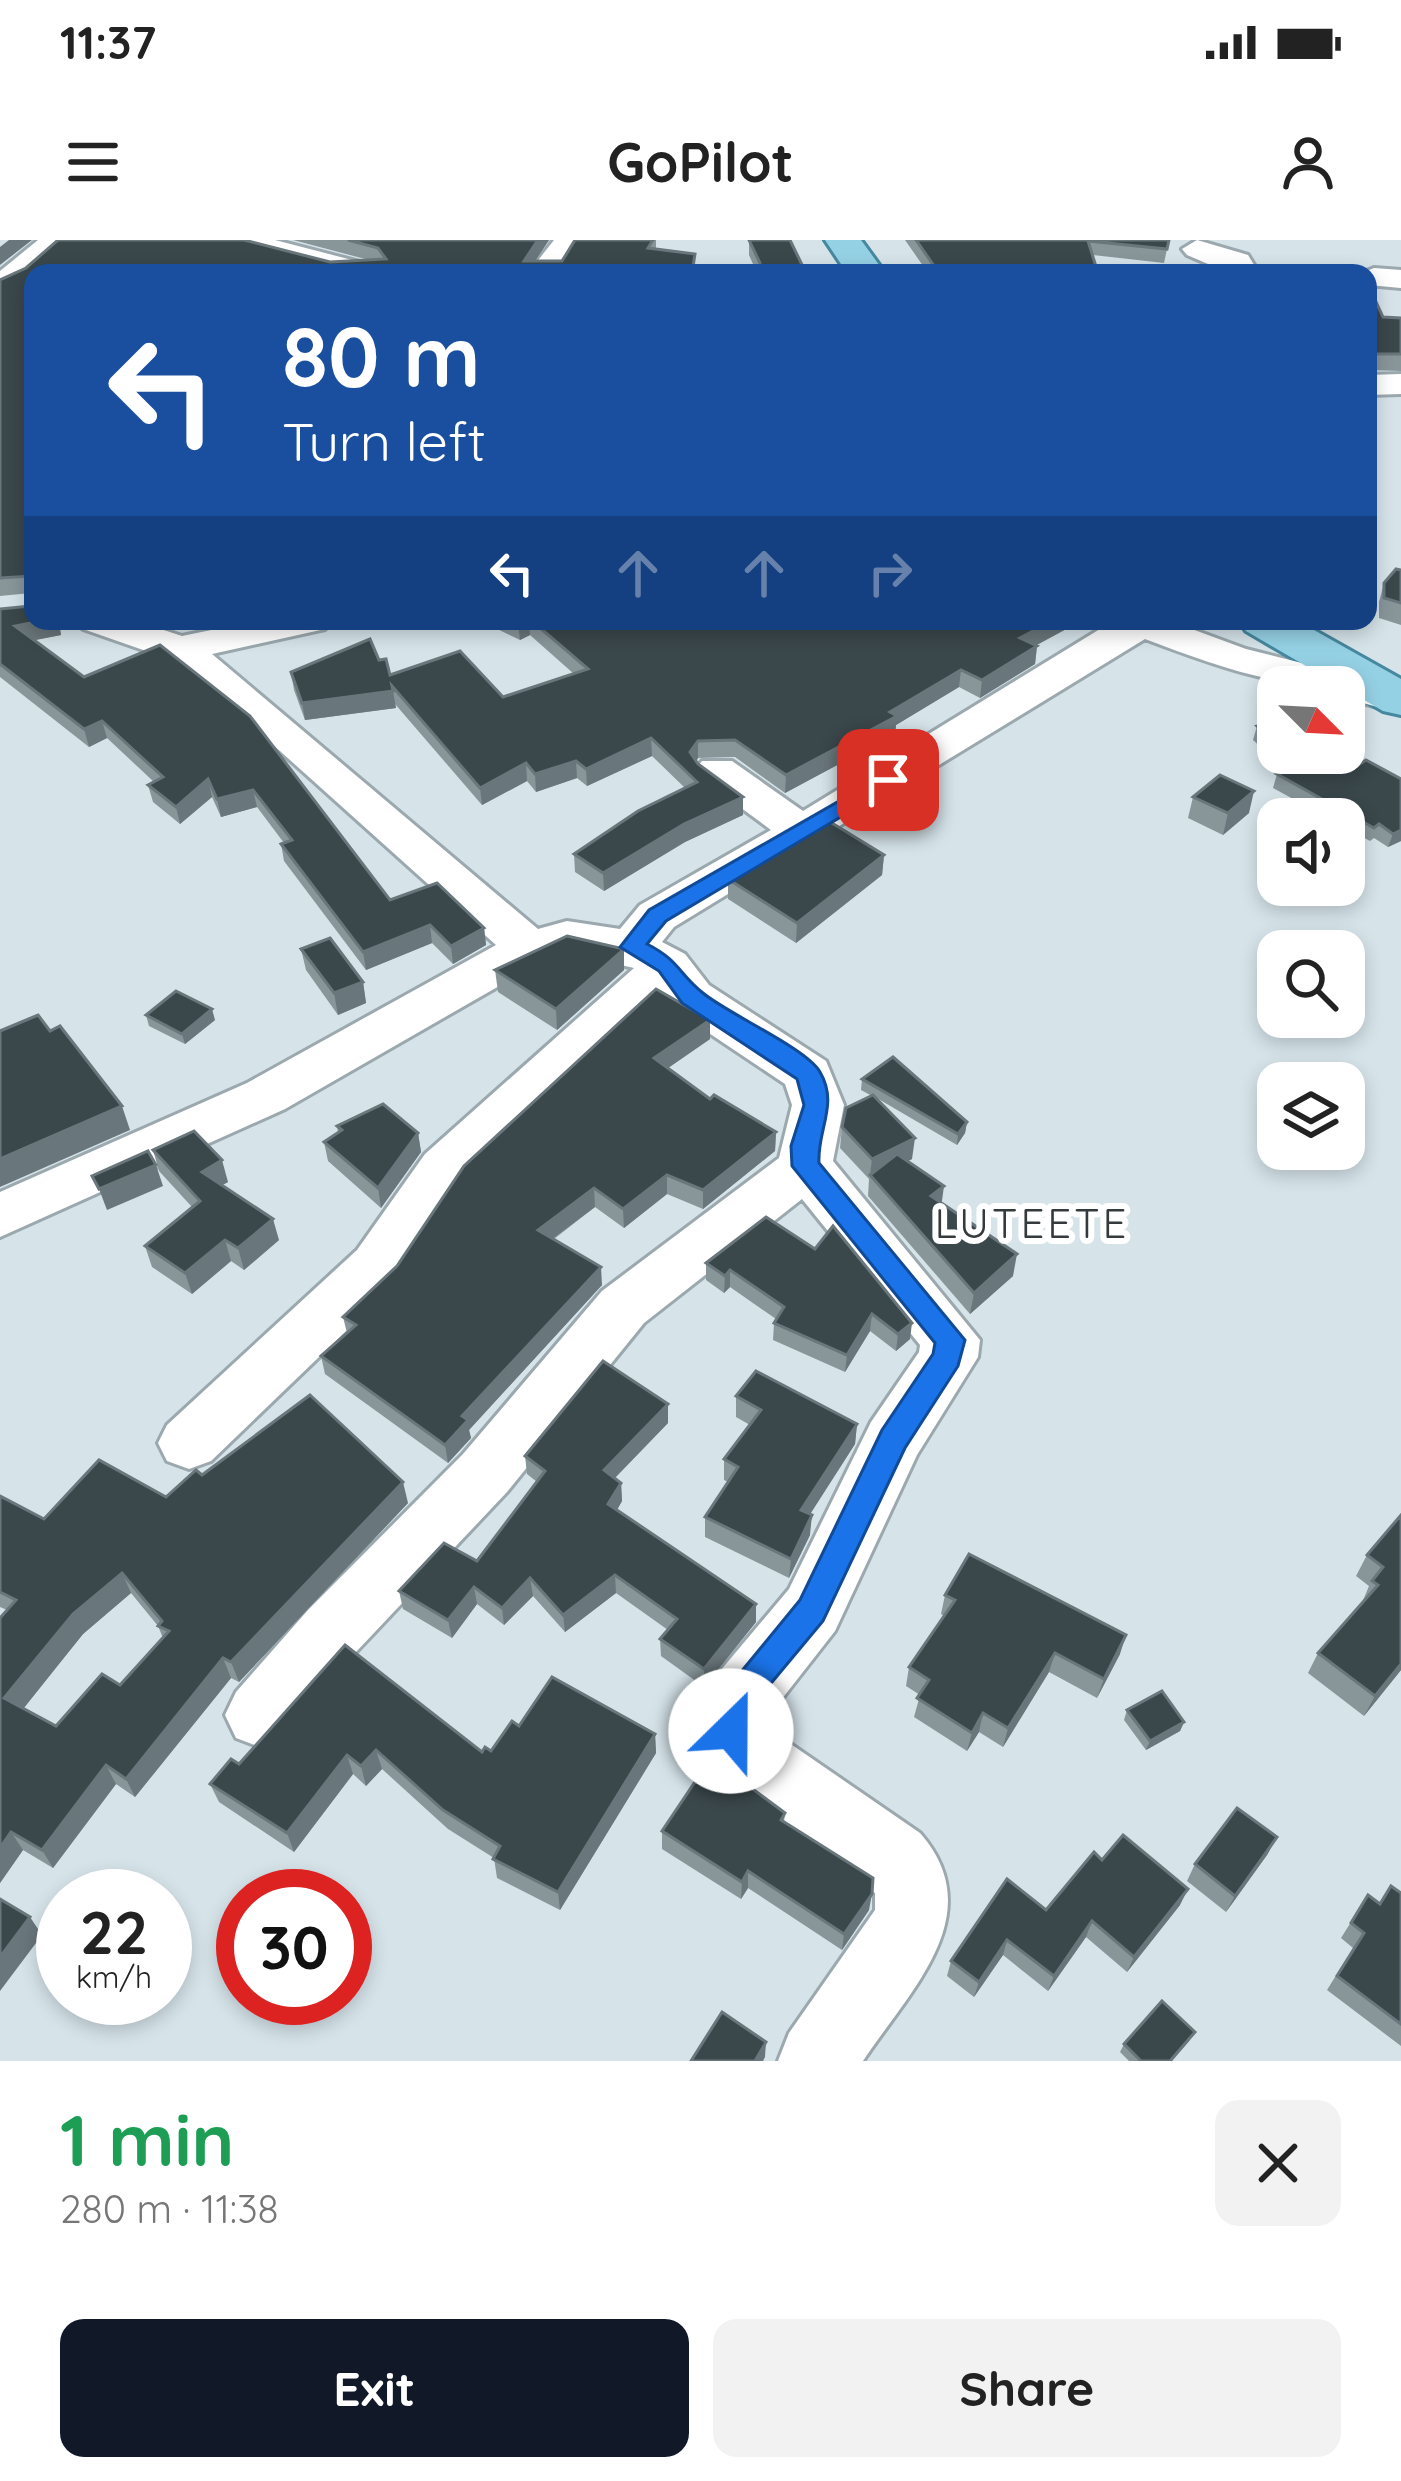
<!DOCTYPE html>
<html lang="en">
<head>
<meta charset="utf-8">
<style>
	body { margin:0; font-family:Quicksand,sans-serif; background:#f2f2f2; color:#222; height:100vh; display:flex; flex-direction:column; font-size:45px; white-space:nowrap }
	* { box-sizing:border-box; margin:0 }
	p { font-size:39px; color:#767676 }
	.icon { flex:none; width:66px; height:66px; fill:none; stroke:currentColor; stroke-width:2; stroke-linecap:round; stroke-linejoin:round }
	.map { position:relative; height:1821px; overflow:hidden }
	.sheet { display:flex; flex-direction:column; background:#fff; flex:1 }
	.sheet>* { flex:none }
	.top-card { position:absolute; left:24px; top:24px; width:1353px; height:366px; border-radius:24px; box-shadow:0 6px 18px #0003; background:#1a4fa0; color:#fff; overflow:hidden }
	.needle { width:78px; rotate:114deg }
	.buttons { position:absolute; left:1257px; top:426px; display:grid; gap:24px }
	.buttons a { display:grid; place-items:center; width:108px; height:108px; border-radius:24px; background:#fff; box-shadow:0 6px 18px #0003; font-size:60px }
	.speed { position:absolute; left:36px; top:1629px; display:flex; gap:24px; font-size:60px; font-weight:700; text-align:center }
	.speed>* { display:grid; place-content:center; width:156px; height:156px; border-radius:50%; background:#fff; box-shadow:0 6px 18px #0003; line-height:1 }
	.speed small { font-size:30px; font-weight:400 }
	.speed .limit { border:18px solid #d22; background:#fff; color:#111 }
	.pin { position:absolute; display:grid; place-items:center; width:102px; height:102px; color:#fff; margin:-51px; border-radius:24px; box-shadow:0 6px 18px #0006 }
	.me { position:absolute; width:132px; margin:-66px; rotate:23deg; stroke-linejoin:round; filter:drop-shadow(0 0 9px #0008) }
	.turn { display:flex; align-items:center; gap:42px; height:252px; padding:0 60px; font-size:54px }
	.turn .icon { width:156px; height:156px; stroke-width:2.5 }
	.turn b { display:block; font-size:84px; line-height:102px }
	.lanes { display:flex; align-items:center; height:114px; padding:0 60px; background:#0003; justify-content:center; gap:60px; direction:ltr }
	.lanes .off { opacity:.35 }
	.round { display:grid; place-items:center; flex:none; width:126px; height:126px; border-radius:24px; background:#f2f2f2 }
	.summary { display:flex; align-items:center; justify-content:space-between; height:204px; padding:0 60px }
	h1 { font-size:72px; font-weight:700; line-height:90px; color:#1e9e55 }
	.action { display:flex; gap:24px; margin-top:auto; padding:24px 60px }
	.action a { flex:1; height:138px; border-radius:24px; background:#111827; color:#fff; font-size:48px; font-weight:700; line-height:138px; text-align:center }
	.action a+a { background:#f2f2f2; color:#222 }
	.status { display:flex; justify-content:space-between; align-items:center; height:84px; padding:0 60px; background:#fff; direction:ltr }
	.status svg { height:33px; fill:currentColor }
	header { display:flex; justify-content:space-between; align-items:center; height:156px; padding:0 60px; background:#fff; font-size:54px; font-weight:700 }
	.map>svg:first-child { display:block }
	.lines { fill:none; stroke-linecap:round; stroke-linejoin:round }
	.minor-casing { stroke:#9ba9af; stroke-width:6 }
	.major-casing { stroke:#46889f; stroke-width:6 }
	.minor { fill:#fff; fill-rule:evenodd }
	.major { fill:#95d1e5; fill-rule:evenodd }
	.wall { fill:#88969a; fill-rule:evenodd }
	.shaded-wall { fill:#69767b }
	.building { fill:#3a474b; stroke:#69767b; stroke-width:3; fill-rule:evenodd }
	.route { fill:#1a73e8; stroke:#114b97; stroke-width:3 }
	.labels { text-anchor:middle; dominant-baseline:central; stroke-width:12; stroke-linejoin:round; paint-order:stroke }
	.quarter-label { font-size:42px; letter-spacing:3px; fill:#353b3d; stroke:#fff }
</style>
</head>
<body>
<div class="status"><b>11:37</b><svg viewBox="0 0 49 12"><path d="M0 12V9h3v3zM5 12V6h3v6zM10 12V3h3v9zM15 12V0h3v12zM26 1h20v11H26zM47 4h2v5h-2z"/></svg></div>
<header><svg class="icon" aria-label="menu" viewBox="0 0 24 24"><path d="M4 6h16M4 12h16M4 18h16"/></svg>GoPilot<svg class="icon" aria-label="person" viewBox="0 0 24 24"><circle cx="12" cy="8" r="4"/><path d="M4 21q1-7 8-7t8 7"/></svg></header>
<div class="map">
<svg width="1401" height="1821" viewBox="0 0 1401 1821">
	<rect width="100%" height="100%" fill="#d6e4ea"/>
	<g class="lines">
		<g class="minor-casing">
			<g id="minor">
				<polygon points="38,0 74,0 27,40 0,52 0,31"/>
				<polygon points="225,0 275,0 379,27 383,33 333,33 230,6"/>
				<polygon points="554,0 585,0 559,33 528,33"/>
				<polygon points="1197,0 1248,15 1259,33 1229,33 1187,15 1182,9"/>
				<polygon points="1374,28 1401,30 1401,48 1368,45 1368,33 1362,33"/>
				<polygon points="1401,134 1401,154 1368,155 1368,135"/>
				<path d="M77,381H136L182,396L255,381H331L325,389L212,414L538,689L567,681L620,689L640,665L771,590L702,539L695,530L702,521H732L803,571L1113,381H1170L1246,409L1401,448L1400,473L1344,458V447C1273,447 1211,424 1145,399L674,687L662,702L685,714L709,745L826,821L844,865L833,921L980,1100L978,1117L917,1215L835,1391L767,1478L766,1487L920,1593C991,1674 910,1750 863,1821H778L789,1793L875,1670V1653L715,1534L696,1491L710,1443L789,1349L871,1182L919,1112L920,1105L802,959L644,1083L507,1252L356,1412L284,1498L260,1507L236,1498L225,1475L236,1452L308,1370L463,1214L602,1051L779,918L792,865L785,844L673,769L664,755L463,942L397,1042L211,1221L189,1229L167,1221L158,1203L167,1185L357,1010L425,914L634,728L568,713L546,719L285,869L0,997V952L247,843L496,705L261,494L166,418L83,389Z"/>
			</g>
		</g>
		<g class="major-casing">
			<g id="major">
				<polygon points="825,0 861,0 885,33 847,33"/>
				<polygon points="1239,381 1298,381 1401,439 1401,475 1383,471 1246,391"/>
			</g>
		</g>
		<use href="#minor" class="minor"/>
		<use href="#major" class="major"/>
	</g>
	<g class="wall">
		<polygon points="58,0 244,0 330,22 369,20 293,0 549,0 535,21 562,21 575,0 656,0 656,9 695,14 694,33 33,33 33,381 76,381 75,386 60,389 61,395 35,400 84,437 160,405 250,476 390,660 437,643 484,688 486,705 453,724 432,703 366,730 284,621 281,604 284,603 257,567 221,577 212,557 180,584 153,562 148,545 154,542 107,498 89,507 0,437 0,369 31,366 31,353 0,356 0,40 26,28"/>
		<polygon points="749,0 806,33 757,33 749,15"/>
		<polygon points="905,0 1169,0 1164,23 1093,15 1098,33 928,33"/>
		<polygon points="1368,53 1383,77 1401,78 1401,131 1368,130"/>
		<polygon points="1401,330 1401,385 1379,378 1379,362 1384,343"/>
		<polygon points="481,381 1081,381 1035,406 1037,406 1035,424 980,458 959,447 896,485 895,494 785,553 735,517 698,518 696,521 743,575 685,602 604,651 575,632 574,614 685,548 652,516 587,546 577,538 536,552 527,541 482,565 395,464 396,468 305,480 294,450 291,432 379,420 390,435 503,457 574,434 530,395 520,400"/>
		<polygon points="1278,481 1278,513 1337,513 1354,528 1401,539 1401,601 1388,607 1374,598 1370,601 1344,587 1344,579 1330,579 1273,548 1277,534 1287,530 1253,500 1257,486"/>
		<polygon points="1193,557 1249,573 1223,595 1188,578"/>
		<polygon points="884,615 882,635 796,703 728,659 728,639"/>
		<polygon points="301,709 363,742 366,763 338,775 306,730"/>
		<polygon points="624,709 624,730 557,790 498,752 495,730"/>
		<polygon points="146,775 215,780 185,804 149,786"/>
		<polygon points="710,780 710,799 668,828 710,859 776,892 775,911 703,969 667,954 624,988 595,967 554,999 602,1045 469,1190 471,1198 448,1223 325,1134 321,1116 347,1093 343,1077"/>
		<polygon points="862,839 967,882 965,893 957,905 875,857 912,919 908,921 941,963 1013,1036 970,1074 868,956 869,939 840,908 842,887 872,856 861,850"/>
		<polygon points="337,886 418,893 421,912 381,968 328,921 324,902 338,893"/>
		<polygon points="153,910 228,942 222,945 279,1000 244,1030 231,1021 192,1054 152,1027 145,1006 192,967 159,931"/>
		<polygon points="766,977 910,1099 896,1111 870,1091 845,1132 773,1100 774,1083 776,1079 730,1047 724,1053 706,1040 706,1023"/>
		<polygon points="736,1156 857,1184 855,1204 810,1274 810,1295 789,1338 705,1297 705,1277 728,1242 724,1240 724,1219 750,1185 736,1177"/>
		<polygon points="668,1183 615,1238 621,1243 622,1261 617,1270 756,1364 756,1382 704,1447 661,1416 660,1399 668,1390 616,1353 565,1392 533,1356 504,1385 477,1364 452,1398 403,1369 399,1351 477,1321 537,1242 527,1234 525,1216"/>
		<path d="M202,1235L408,1263L239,1442L231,1438L135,1557L116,1544L53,1628L23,1610L0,1643L7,1370L0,1367V1256L44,1279L166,1257ZM131,1353L158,1386L163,1398L120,1445L56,1486L23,1468L83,1394Z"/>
		<polygon points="1401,1275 1401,1430 1364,1476 1308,1433 1318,1413 1362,1363 1369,1346 1356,1336 1367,1315"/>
		<polygon points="945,1355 1120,1414 1097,1458 1049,1432 1003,1507 979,1492 967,1511 914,1477 920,1455 906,1446 909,1427 944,1376 941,1374"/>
		<polygon points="345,1405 482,1512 491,1511 519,1486 655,1494 656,1513 560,1670 497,1638 494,1618 448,1589 382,1529 366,1546 353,1534 294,1612 219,1562 210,1544 239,1524"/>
		<polygon points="1127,1470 1184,1482 1180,1491 1146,1510 1124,1480"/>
		<polygon points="785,1573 784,1582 869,1670 842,1710 748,1648 741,1659 662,1609 662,1591"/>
		<polygon points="1277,1597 1267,1615 1226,1672 1187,1641 1195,1624"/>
		<polygon points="1102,1620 1180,1665 1127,1732 1086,1697 1048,1751 1003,1715 974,1757 947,1736 951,1721 1046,1670"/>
		<polygon points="1401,1653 1401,1806 1327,1750 1353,1708 1341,1698 1368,1655 1379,1664"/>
		<polygon points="1190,1800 1172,1821 1129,1821 1120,1812 1124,1804"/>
	</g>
	<g class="shaded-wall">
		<polygon points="9,0 32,0 0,25 0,7"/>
		<polygon points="538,0 549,0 527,33 524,21"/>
		<polygon points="41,381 76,381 75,386 60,389 61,395 20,403 15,386"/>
		<polygon points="522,381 529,381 530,395 520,400 518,383"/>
		<polygon points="1052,381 1081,381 1018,415 1020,398"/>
		<polygon points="1037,406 1035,424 980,458 982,440"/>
		<polygon points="961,430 959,447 896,485 895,494 785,553 786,535"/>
		<polygon points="393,451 396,468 305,480 302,463"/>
		<polygon points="102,481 107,498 89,507 84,489"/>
		<polygon points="651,498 652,516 587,546 586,529"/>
		<polygon points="698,501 698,518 691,530 690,512"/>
		<polygon points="576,521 577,538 536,552 535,534"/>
		<polygon points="526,523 527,541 482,565 480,548"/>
		<polygon points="208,539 212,557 180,584 176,567"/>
		<polygon points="253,550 257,567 221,577 217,559"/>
		<polygon points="1254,551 1249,573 1223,595 1228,573"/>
		<polygon points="743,557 743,575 685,602 604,651 603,633 684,584"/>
		<polygon points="1401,590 1401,601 1388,607 1393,594"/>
		<polygon points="884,615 882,635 796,703 797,683"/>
		<polygon points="430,685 432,703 366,730 363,712"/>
		<polygon points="484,688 486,705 453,724 451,706"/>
		<polygon points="624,709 624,730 557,790 556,769"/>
		<polygon points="363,742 366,763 338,775 334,753"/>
		<polygon points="212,769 215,780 185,804 182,794"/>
		<polygon points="710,780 710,799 655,837 654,818"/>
		<polygon points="122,866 130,890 0,947 0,919"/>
		<polygon points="967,882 965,893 957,905 958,894"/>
		<polygon points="776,892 775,911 703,969 703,950"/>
		<polygon points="418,893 421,912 381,968 378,948"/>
		<polygon points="915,898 912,919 873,939 870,935 872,919"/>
		<polygon points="222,920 228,942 208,953 202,932"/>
		<polygon points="156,925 163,946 107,970 99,949"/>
		<polygon points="667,935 667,954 624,988 623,969"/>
		<polygon points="944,946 941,968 931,956"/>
		<polygon points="594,948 595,967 540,1008 538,990"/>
		<polygon points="273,979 279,1000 244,1030 238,1008"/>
		<polygon points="225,1000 231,1021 192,1054 185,1033"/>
		<polygon points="1017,1014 1013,1036 970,1074 974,1053"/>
		<polygon points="601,1027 602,1045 469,1190 471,1198 448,1223 445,1205 462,1176"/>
		<polygon points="730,1030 730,1047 724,1053 725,1036"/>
		<polygon points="872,1074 870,1091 845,1132 847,1115"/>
		<polygon points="912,1083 910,1099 896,1111 898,1094"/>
		<polygon points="668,1164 668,1183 605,1248 604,1230"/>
		<polygon points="857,1184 855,1204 800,1290 801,1270"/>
		<polygon points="403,1242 408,1263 239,1442 231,1422"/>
		<polygon points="621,1243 622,1261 610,1282 608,1264"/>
		<polygon points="812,1275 810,1295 789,1338 791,1319"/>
		<polygon points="122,1333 131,1353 83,1394 16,1478 4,1458 73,1374"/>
		<polygon points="615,1335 616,1353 565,1392 563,1375"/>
		<polygon points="530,1338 533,1356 504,1385 502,1368"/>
		<polygon points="474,1347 477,1364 452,1398 448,1380"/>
		<polygon points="756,1364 756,1382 704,1447 704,1429"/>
		<polygon points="1126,1395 1120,1414 1097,1458 1104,1439"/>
		<polygon points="1055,1413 1049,1432 1003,1507 1008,1488"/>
		<polygon points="223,1418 231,1438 135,1557 126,1539"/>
		<polygon points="1401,1424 1401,1430 1364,1476 1375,1456"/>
		<polygon points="983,1473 979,1492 967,1511 972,1493"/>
		<polygon points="1184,1482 1180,1491 1146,1510 1150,1501"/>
		<polygon points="655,1494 656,1513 560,1670 558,1652"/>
		<polygon points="376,1510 382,1529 366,1546 361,1526"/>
		<polygon points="347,1515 353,1534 294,1612 287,1593"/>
		<polygon points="106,1525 116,1544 53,1628 42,1610"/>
		<polygon points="11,1592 23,1610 0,1643 0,1608"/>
		<polygon points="1277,1597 1267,1615 1226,1672 1235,1656"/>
		<polygon points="748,1631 748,1648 741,1659 742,1642"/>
		<polygon points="1188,1649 1180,1665 1127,1732 1134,1717"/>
		<polygon points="872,1654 869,1670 842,1710 844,1694"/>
		<polygon points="30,1677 42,1695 0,1751 0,1717"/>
		<polygon points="1092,1681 1086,1697 1048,1751 1054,1736"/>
		<polygon points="1007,1700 1003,1715 974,1757 979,1742"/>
		<polygon points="766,1802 765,1817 763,1821 755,1821"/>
	</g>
	<g class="building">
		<polygon points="58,0 244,0 330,22 386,19 378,8 348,0 538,0 524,21 562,21 575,0 653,0 648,8 695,14 692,33 33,33 33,381 41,381 15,386 84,437 160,405 250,476 390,660 437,643 484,688 451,706 430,685 363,712 281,604 292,600 253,550 217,559 208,539 176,567 148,545 163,537 102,481 84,489 0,424 0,369 31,366 31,336 0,338 0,40 26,28"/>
		<polygon points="749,0 790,0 806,33 759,33 760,23"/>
		<polygon points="916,0 1169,0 1167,9 1088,1 1098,33 939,33"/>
		<polygon points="1368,53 1372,53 1383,77 1401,78 1401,114 1368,114"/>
		<polygon points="1396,329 1401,330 1401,363 1384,358 1384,343"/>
		<polygon points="532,381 1052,381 1020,398 1037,406 982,440 961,430 890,472 897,476 786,535 735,500 698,501 690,512 698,524 743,557 684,584 603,633 574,614 638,571 697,542 651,498 586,529 576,521 535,534 526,523 480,548 392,446 393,451 302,463 291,432 370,399 379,420 386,419 390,435 460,411 503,457 588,429"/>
		<polygon points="1278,481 1278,506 1257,486"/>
		<polygon points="1286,513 1337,513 1354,528 1366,520 1401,539 1401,590 1393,594 1379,584 1374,588 1277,534 1300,526"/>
		<polygon points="1220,535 1254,551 1228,573 1193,557"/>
		<polygon points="827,580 884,615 797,683 728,639"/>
		<polygon points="567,696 624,709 556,769 495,730"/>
		<polygon points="330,698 363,742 334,753 301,709"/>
		<polygon points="656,749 710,780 654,818 710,859 714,855 776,892 703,950 667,935 623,969 594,948 538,990 601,1027 462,1176 468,1180 445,1205 321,1116 356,1085 343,1077 397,1026 464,926"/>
		<polygon points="176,751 212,769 182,794 146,775"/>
		<polygon points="38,775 50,791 60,786 122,866 0,919 0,791"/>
		<polygon points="893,817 967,882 958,894 862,839"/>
		<polygon points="873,855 915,898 872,919 842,887 846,868"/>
		<polygon points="383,864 418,893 378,948 324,902 342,890 337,886"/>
		<polygon points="194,891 222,920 202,932 273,979 238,1008 225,1000 185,1033 145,1006 200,961 153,910"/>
		<polygon points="148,911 156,925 99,949 92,936"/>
		<polygon points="897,914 944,946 931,956 1017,1014 974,1053 870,935"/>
		<polygon points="766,977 815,1009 833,986 912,1083 898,1094 872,1074 847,1115 774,1083 784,1067 730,1030 725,1036 706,1023"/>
		<polygon points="603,1121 668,1164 604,1230 621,1243 608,1264 756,1364 704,1429 660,1399 677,1379 615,1335 563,1375 530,1338 502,1368 474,1347 448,1380 399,1351 444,1303 477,1321 545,1231 525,1216"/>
		<polygon points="756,1131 857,1184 801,1270 812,1275 791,1319 705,1277 738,1227 724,1219 761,1170 736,1156"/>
		<path d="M310,1155L403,1242L231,1422L223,1418L126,1539L106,1525L42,1610L11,1592L0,1608V1378L16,1360L0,1352V1256L44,1279L99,1220L166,1257L196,1230L202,1235ZM122,1333L162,1381L158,1386L169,1391L120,1445L102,1434L56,1486L4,1458L73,1374Z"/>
		<polygon points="1401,1275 1401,1424 1375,1456 1318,1413 1378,1345 1372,1341 1383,1327 1367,1315"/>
		<polygon points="969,1314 1126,1395 1104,1439 1055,1413 1008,1488 983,1473 972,1493 917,1458 929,1440 909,1427 955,1360 945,1355"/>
		<polygon points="345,1405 482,1512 485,1507 491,1511 512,1481 519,1486 552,1437 655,1494 558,1652 493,1619 500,1606 443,1570 376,1510 361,1526 347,1515 287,1593 210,1544 231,1519 239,1524"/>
		<polygon points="1162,1451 1184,1482 1150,1501 1127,1470"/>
		<polygon points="711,1518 785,1573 781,1580 873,1638 872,1654 844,1694 748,1631 742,1642 662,1591"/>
		<polygon points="1237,1568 1277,1597 1235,1656 1195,1624"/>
		<polygon points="1123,1595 1188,1649 1134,1717 1092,1681 1054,1736 1007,1700 979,1742 951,1721 1007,1639 1046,1670 1094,1612 1102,1620"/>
		<polygon points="1391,1646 1401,1653 1401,1784 1337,1736 1364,1693 1351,1683 1368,1655 1380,1664"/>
		<polygon points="0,1659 30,1677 0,1717"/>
		<polygon points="1162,1761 1195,1792 1170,1821 1141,1821 1124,1804"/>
		<polygon points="722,1772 766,1802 755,1821 691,1821"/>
	</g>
	<path class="route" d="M888,533L899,540L896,544L666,681L647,704C680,721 678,733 703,753C728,774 806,808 820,832C839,864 817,890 819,923L965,1100L958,1126L905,1208L823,1381L758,1459L744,1503L731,1508L719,1503L714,1491L722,1455L800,1360L882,1190L933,1114L935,1103L792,926L791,906L804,865L797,839L682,763L659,731L620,707L649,670Z"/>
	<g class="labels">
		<g class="quarter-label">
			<text x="1032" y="982">LUTEETE</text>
		</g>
	</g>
</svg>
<div class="buttons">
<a><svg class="needle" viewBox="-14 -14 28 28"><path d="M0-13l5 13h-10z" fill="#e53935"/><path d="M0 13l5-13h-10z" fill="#767676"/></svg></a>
<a><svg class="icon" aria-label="sound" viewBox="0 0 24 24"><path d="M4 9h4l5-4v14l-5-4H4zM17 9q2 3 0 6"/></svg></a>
<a><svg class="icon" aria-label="search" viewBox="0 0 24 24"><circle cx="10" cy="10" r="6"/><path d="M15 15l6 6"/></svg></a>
<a><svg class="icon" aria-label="layers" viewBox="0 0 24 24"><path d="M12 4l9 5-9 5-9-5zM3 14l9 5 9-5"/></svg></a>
</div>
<div class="speed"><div>22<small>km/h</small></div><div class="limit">30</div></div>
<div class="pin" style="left:888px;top:540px;background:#d93025"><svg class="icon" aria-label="arrive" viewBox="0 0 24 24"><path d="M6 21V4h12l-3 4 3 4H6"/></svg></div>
<svg class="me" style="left:731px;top:1491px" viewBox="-20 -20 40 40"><circle r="19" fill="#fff"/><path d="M0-13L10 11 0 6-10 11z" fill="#1a73e8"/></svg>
<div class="top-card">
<div class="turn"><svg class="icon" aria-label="left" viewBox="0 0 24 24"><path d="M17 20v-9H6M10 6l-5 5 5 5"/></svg><div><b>80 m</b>Turn left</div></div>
<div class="lanes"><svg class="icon" aria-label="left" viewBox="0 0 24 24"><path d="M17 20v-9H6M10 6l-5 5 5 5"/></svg><svg class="icon off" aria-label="ahead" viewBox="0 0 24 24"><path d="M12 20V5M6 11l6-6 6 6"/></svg><svg class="icon off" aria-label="ahead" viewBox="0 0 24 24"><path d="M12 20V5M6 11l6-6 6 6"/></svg><svg class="icon off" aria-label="right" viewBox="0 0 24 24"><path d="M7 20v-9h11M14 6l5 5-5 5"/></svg></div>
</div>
</div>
<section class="sheet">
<div class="summary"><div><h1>1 min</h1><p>280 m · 11:38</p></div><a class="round"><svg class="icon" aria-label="close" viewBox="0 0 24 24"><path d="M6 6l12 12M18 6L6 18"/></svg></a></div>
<div class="action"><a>Exit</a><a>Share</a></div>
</section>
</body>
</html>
